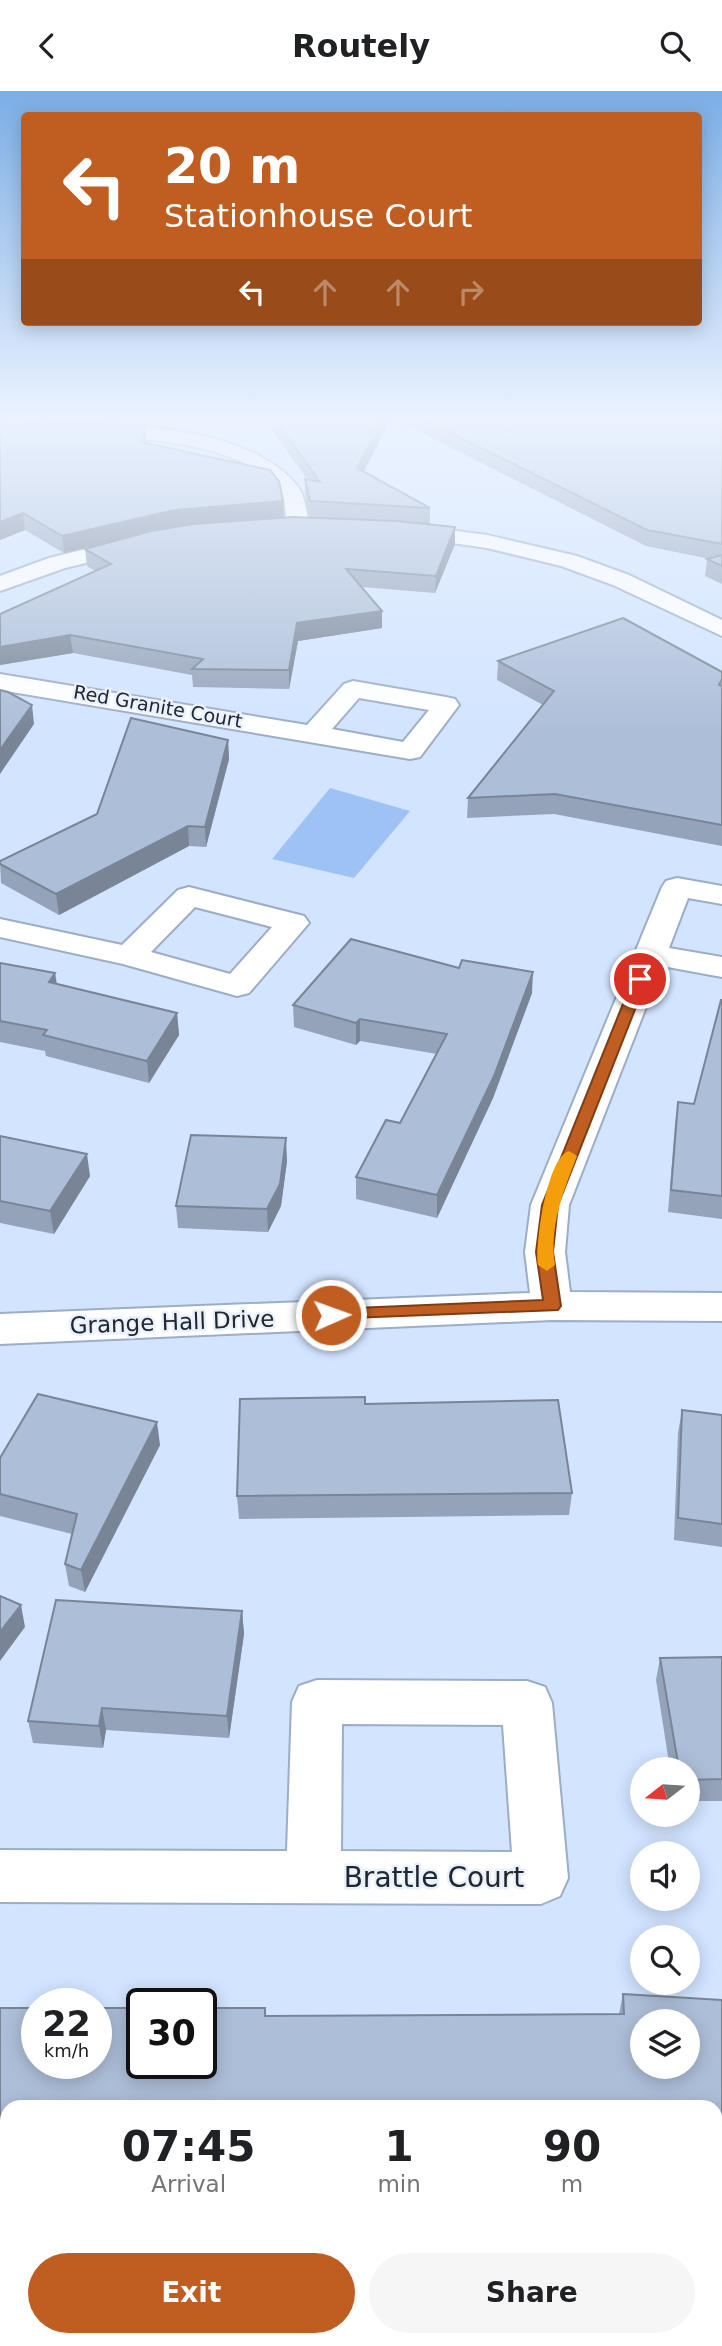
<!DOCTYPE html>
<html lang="en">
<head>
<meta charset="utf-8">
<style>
	body { margin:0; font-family:"DejaVu Sans",sans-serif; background:#f6f6f6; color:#202124; height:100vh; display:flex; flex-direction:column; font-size:26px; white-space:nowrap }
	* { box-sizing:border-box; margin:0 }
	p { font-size:23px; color:#757577 }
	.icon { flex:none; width:38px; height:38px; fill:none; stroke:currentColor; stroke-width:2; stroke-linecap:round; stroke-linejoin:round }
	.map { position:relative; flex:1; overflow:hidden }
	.side { position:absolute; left:0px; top:2009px; width:723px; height:247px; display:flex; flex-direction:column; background:#fff; border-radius:21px 21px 0 0; box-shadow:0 4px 18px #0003 }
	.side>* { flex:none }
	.guide { position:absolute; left:21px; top:21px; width:681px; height:214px; border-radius:7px; box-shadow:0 4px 18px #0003; background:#c05e21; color:#fff; overflow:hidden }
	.needle { width:46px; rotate:253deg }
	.buttons { position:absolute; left:630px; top:1666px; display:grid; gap:14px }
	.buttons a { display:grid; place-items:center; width:70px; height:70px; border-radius:50%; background:#fff; box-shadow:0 4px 18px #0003; font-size:35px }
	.speed { position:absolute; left:21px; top:1897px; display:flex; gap:14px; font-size:35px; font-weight:700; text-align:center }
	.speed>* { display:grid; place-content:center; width:91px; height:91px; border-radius:50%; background:#fff; box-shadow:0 4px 18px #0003; line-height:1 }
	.speed small { font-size:18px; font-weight:400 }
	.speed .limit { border:4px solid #111; border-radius:10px; background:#fff; color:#111 }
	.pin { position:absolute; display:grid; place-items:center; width:60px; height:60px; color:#fff; margin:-30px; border:4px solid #fff; border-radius:50%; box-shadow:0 2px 7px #0007 }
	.me { position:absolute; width:77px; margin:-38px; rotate:88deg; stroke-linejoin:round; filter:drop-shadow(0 0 5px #0008) }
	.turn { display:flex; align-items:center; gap:24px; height:147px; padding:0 28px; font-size:32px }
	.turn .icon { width:91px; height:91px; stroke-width:2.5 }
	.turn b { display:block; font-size:49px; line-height:60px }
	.lanes { display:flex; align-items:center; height:66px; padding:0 28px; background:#0003; justify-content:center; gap:35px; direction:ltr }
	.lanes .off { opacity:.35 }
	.eta { display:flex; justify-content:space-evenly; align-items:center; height:119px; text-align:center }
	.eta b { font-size:42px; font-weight:600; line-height:49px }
	.primary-button { display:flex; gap:14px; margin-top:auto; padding:14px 28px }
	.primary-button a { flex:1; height:80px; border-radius:42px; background:#c05e21; color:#fff; font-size:28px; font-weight:600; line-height:80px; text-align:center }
	.primary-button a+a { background:#f6f6f6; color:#202124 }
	header { display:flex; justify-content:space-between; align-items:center; height:91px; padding:0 28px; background:#fff; font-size:32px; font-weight:600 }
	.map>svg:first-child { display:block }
	.green { fill:#9fc2f5 }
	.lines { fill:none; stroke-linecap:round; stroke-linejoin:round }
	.minor-casing { stroke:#9cadc6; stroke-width:4 }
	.minor { fill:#fff; fill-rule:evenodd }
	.wall { fill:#95a3ba }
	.shaded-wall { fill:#798597 }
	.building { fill:#adbed8; stroke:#798597; stroke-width:2; fill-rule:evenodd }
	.route { fill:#c05e21; stroke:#7d3d15; stroke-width:2 }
	.slow { fill:#f59e0b }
	.labels { text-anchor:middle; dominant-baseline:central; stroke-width:5; stroke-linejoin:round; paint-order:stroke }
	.far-street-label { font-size:19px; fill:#212731; stroke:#e9f1fb }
	.street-label { font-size:23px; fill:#212731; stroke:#e9f1fb }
	.near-street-label { font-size:28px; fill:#212731; stroke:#e9f1fb }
</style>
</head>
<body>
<header><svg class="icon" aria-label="back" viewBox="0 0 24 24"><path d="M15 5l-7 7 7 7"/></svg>Routely<svg class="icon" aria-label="search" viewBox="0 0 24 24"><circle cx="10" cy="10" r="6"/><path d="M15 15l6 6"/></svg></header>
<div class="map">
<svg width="722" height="2255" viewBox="0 0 722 2255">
	<rect width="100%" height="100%" fill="#d2e4ff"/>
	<polygon class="green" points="330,697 410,720 354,787 272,768"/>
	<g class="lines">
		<g class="minor-casing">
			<g id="minor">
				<path d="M69,332C137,334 245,337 294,391C306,403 306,421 310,436L299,442L291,441C283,429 288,411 280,399C236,339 68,342 0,346V334Z"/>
				<polygon points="404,433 487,444 577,465 629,484 722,529 722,545 613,494 561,475 487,457 396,444 393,439"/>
				<polygon points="135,446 146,453 143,458 65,477 0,500 0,485 49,467"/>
				<path d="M0,583L307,634L344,593L353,590L446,606L455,608L459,614L420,666L410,668L0,599ZM359,607L429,619L403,651L332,638Z"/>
				<polygon points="677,787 722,795 722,813 688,807 669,857 722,866 722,886 662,875 569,1114 565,1161 570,1201 722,1202 722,1230 552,1229 0,1253 0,1223 530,1202 525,1161 531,1114 662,796 666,790"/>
				<path d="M189,796L304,825L309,832L249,902L237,905L123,873L0,846V828L122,854L178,799ZM195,816L272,836L230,883L151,861Z"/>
				<path d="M317,1589L527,1590L545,1596L552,1612L568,1787L560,1805L541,1813L0,1811V1759L287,1760L292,1611L299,1595ZM342,1633L503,1634L512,1761L341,1760Z"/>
			</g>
		</g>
		<use href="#minor" class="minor"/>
	</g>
	<g class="wall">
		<polygon points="0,327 152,327 150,335 69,329 0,331"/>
		<polygon points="272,327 722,327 722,493 705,485 707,468 710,468 646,455 392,327 364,380 430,417 430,433 455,453 435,502 362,496 382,520 382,537 298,550 289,598 193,596 192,584 73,562 0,574 0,523 95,480 87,475 85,458 125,447 64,462 25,439 0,449 0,333 145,335 146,352 284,426 248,429 334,428 310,426 305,403 305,388 307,388 273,340"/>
		<polygon points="498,570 722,581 722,755 554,723 467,727 468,707 543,614 497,589"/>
		<polygon points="228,649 229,668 206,756 189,755 59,824 1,792 0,770 97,723"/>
		<polygon points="0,872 55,882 57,893 177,922 179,944 149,992 46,965 45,960 0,951"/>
		<polygon points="532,902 493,1007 437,1127 356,1108 356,1086 400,1032 437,963 360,950 356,954 294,936 293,914"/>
		<polygon points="722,909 722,1128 668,1121 675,1033 678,1011 694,1013"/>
		<polygon points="0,1045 90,1085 54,1143 0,1132"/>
		<polygon points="287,1070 281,1115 268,1141 178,1137 176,1115"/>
		<polygon points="365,1313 572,1402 569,1424 239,1428 237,1405"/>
		<polygon points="682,1319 722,1324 722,1456 674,1449 678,1342"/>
		<polygon points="160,1354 85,1501 69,1495 65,1473 72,1443 0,1425 0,1367"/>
		<polygon points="242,1520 244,1543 229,1647 106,1639 103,1657 33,1652 28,1630"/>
		<polygon points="722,1566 722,1710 688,1710 688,1678 670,1678 656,1589 660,1567"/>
		<polygon points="623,1903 722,1909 722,2079 716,2079 716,2016 7,2016 7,2078 0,2078 0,1917 266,1925 619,1923"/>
	</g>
	<g class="shaded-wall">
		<polygon points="384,327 392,327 357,393 357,377"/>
		<polygon points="145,335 146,351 142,366 141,351"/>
		<polygon points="283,410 284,426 176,435 64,462 62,445 175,419"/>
		<polygon points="23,422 25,439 0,449 0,431"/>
		<polygon points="455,436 455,453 435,502 436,485"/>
		<polygon points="382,520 382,537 298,550 289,598 289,579 297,532"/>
		<polygon points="70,544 73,562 0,574 0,556"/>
		<polygon points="32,614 34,633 0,683 0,659"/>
		<polygon points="228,649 229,668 206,756 205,736"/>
		<polygon points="188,735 189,755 59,824 56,803"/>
		<polygon points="533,881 532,902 493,1007 437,1127 437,1104"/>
		<polygon points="55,882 58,904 49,891"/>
		<polygon points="177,922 179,944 149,992 147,970"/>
		<polygon points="360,928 360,950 356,954 356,932"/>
		<polygon points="286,1047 287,1070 281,1115 268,1141 267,1118"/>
		<polygon points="87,1063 90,1085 54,1143 50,1120"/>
		<polygon points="157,1331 160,1354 85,1501 81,1479"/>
		<polygon points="21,1514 25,1536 0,1570 0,1541"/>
		<polygon points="242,1520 244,1543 229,1647 227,1625"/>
		<polygon points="102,1617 106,1639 103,1657 99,1635"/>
	</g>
	<g class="building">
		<polygon points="274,327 384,327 357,377 430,417 310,410 305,388 320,391"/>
		<polygon points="421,327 722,327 722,453 647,439"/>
		<polygon points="66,331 145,335 141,351 270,379 279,390 283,410 175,419 62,445 23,422 0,431 0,333"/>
		<polygon points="293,426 397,430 455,436 436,485 346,478 382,520 297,532 289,579 192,578 203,568 70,544 0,556 0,523 111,473 85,458 151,440 194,433"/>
		<polygon points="722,464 722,475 707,468"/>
		<polygon points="623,527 722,581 722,588 719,594 722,595 722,734 555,703 468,707 554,600 498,570"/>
		<polygon points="0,599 8,601 32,614 0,659"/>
		<polygon points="131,627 228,649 205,736 188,735 56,803 0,773 0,770 97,723"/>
		<polygon points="351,848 459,877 462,869 533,881 494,985 437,1104 356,1086 386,1029 400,1032 447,943 360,928 356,932 293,914"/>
		<polygon points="0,872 55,882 49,891 177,922 147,970 43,944 47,939 0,930"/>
		<polygon points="721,909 722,909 722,1105 671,1099 678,1011 694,1013"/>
		<polygon points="191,1044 286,1047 280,1093 267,1118 176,1115"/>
		<polygon points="0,1045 87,1063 50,1120 0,1110"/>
		<polygon points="38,1303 157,1331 81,1479 65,1473 77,1423 0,1403 0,1367"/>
		<polygon points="365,1306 365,1313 558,1309 572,1402 237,1405 240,1308"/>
		<polygon points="682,1319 722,1324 722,1433 678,1427"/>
		<polygon points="0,1505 21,1514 0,1541"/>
		<polygon points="56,1509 242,1520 227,1625 102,1617 99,1635 28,1630"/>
		<polygon points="722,1566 722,1688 688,1689 688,1678 679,1678 660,1567"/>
		<path d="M623,1903L722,1909V2060H716V2016H7V2059H0V1917H37V1972H96V1917H142V1972H201V1917H265V1925L624,1923ZM642,1930H688V1976H642Z"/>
	</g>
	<linearGradient id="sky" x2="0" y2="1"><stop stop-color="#7bade5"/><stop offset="0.51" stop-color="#ebf3ff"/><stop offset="1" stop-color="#ebf3ff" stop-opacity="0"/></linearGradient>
	<rect width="722" height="643" fill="url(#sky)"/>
	<polygon class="route" points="640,884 647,888 558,1114 553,1161 561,1215 558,1219 325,1228 323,1224 331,1218 543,1209 536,1161 542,1114 633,888"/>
	<path class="slow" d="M569,1060L577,1065C563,1101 549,1136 555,1174L547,1180L538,1174C535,1153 547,1066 569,1060Z"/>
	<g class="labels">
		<g class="far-street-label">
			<text transform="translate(158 615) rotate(10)">Red Granite Court</text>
		</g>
		<g class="street-label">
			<text transform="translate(172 1231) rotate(-2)">Grange Hall Drive</text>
		</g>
		<g class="near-street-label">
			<text x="434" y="1786">Brattle Court</text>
		</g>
	</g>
</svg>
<div class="buttons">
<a><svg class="needle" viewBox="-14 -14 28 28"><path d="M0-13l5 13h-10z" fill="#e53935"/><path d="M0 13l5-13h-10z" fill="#757577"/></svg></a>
<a><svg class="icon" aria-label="sound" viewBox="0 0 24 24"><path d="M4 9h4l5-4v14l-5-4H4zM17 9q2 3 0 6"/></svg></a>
<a><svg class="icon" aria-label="search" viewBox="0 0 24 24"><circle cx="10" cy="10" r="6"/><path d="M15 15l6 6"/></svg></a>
<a><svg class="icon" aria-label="layers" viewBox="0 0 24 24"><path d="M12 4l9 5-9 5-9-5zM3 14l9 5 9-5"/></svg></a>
</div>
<div class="speed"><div>22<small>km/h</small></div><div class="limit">30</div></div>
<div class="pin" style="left:640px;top:888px;background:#d93025"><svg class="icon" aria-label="arrive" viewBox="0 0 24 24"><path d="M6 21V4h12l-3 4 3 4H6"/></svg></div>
<svg class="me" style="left:331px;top:1224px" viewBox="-20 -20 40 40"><circle r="17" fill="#c05e21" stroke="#fff" stroke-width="3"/><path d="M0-11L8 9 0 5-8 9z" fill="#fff"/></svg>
<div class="guide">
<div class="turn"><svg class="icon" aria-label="left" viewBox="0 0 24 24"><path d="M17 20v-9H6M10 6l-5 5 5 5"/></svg><div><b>20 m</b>Stationhouse Court</div></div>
<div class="lanes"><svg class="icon" aria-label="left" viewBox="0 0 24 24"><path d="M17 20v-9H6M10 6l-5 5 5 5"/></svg><svg class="icon off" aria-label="ahead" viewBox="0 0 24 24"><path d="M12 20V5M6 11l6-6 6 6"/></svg><svg class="icon off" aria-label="ahead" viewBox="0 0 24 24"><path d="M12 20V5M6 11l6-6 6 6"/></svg><svg class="icon off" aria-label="right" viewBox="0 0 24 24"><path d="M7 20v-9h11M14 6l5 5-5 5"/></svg></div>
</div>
<section class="side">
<div class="eta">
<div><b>07:45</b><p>Arrival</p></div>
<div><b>1</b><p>min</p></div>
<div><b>90</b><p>m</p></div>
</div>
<div class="primary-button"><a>Exit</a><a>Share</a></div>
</section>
</div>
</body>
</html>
